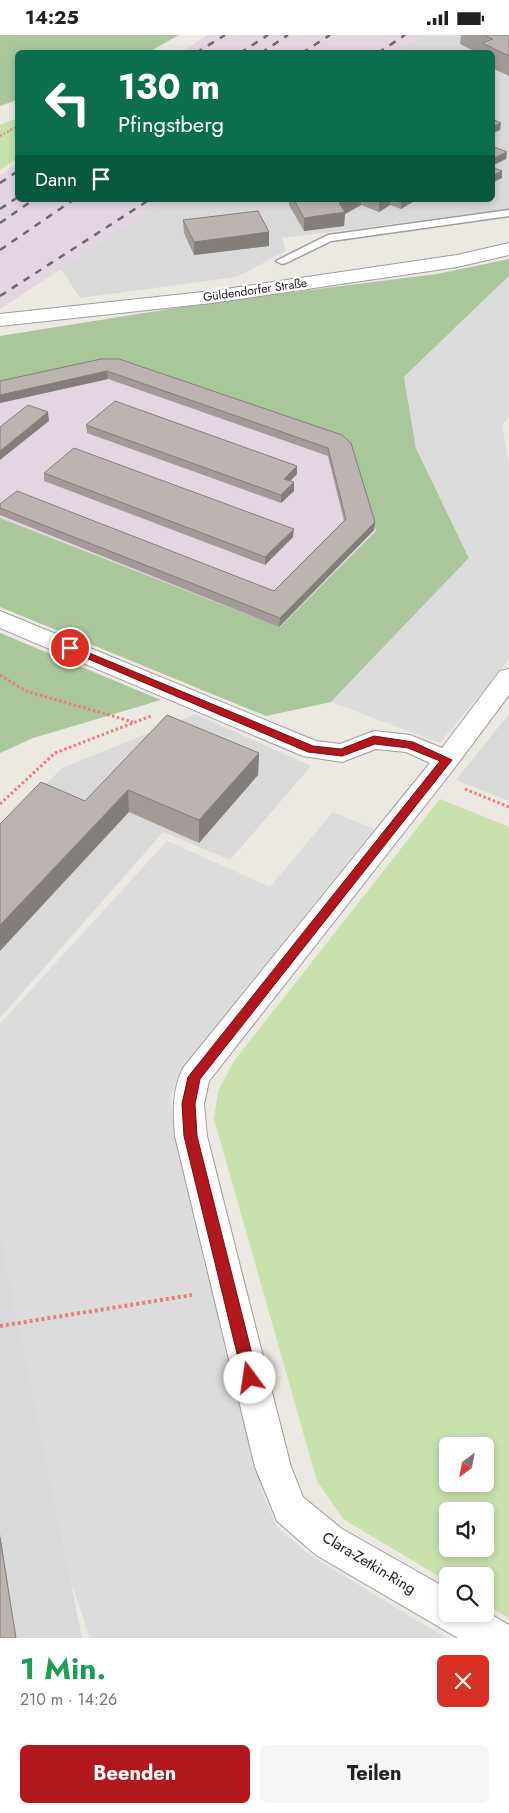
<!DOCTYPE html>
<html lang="de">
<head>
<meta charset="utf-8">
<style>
	body { margin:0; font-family:Jost,sans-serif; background:#f6f6f6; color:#222; height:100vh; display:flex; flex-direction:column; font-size:19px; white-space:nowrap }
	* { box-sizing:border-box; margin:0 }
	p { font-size:16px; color:#767676 }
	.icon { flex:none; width:28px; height:28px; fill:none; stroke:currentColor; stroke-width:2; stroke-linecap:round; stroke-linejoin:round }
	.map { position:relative; height:1603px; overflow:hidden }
	.drawer { display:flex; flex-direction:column; background:#fff; flex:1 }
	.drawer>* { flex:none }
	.banner { position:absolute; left:15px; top:15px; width:480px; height:152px; border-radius:8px; box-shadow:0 2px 8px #0003; background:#0b6e4f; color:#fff; overflow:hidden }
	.needle { width:32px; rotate:212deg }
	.controls { position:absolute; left:439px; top:1402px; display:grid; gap:10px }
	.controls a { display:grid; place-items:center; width:55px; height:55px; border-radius:8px; background:#fff; box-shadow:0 2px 8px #0003; font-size:25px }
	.pin { position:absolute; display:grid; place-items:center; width:42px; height:42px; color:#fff; margin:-21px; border:2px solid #fff; border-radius:50%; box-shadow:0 1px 5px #0007 }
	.me { position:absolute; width:55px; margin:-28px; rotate:346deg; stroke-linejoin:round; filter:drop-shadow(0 0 4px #0008) }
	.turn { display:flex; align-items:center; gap:18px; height:105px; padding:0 20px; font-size:22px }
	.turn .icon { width:65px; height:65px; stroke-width:2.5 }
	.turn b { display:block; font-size:35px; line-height:42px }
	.then { display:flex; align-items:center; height:48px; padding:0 20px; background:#0003; gap:10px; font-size:19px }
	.round { display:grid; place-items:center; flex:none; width:52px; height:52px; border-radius:8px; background:#f6f6f6 }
	.headline { display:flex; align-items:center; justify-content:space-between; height:85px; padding:0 20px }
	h1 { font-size:30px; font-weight:700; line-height:38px; color:#1e9e55 }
	.button { display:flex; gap:10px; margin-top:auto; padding:10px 20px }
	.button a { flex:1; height:58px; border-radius:8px; background:#b1171c; color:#fff; font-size:20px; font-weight:700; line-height:58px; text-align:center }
	.button a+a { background:#f6f6f6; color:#222 }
	.status { display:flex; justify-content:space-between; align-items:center; height:35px; padding:0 25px; background:#fff; direction:ltr }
	.status svg { height:14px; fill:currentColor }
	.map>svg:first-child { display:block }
	.residential { fill:#dad9d9 }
	.industrial { fill:#e4d5e2 }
	.grass { fill:#c8e1ad; fill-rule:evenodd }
	.forest { fill:#aac79c }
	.parking { fill:#dcdcdc }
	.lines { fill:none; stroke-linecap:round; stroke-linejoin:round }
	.service-casing { stroke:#9d9d9d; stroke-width:3 }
	.minor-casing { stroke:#9d9d9d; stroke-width:2 }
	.path-far2 { stroke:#e97e76; stroke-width:2; stroke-dasharray:2 2; stroke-linecap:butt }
	.path-far1 { stroke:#e97e76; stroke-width:3; stroke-dasharray:2.5 2.5; stroke-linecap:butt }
	.path { stroke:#e97e76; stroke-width:4; stroke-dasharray:3 3; stroke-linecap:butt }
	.service { fill:#fff; fill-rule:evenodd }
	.minor { fill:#fff; fill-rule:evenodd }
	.rail { stroke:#6a6a6a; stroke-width:2.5; stroke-dasharray:7 7; stroke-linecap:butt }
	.wall { fill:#a29b97 }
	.shaded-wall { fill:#847e7b }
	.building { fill:#bcb4b0; stroke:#847e7b }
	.route { fill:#b1171c; stroke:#730f12 }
	.labels { text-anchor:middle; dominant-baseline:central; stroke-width:4.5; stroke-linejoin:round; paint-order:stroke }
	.far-street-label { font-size:12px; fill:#1c1c1c; stroke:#fff }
	.street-label { font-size:15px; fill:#1c1c1c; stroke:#fff }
</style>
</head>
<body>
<div class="status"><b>14:25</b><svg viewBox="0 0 49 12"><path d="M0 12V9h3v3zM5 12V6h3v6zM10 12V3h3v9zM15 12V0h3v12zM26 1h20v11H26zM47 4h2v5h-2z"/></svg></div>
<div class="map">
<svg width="509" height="1603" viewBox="0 0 509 1603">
	<rect width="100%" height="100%" fill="#ece8e2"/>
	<g class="residential">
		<polygon points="423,0 509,0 509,174 282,203 286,216 236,242 80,263 61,234 167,165 492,165 492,18 395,17"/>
		<polygon points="195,679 311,731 230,825 163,797 0,983 0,795 62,733"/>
		<polygon points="509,679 509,766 456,745"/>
		<polygon points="0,1195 82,1603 0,1603"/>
	</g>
	<g class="industrial">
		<polygon points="208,0 423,0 395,17 181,17"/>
		<polygon points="17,128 18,165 167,165 0,274 0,140"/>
		<polygon points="112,329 350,410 376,496 280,592 0,483 0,354"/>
	</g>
	<g class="grass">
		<polygon points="17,83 17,123 0,135 0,90"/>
		<path d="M440,764L509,792V1583L485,1569V1541H448L447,1546L343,1484L317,1446L214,1084L218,1056L234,1026ZM448,1411H485V1449H448ZM448,1476H485V1514H448Z"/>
	</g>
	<g class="forest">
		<polygon points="0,0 179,0 149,17 18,18 17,65 0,71"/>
		<polygon points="509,224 509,241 404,342 416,413 469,523 331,667 266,681 0,572 0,483 280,592 376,496 350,410 112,329 0,354 0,301 213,267 437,239"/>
		<polygon points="0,598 161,665 33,703 0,718"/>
	</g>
	<g class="parking">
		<polygon points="509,241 509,381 502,391 509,428 509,624 440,708 331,667 469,523 416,413 404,342"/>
		<polygon points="333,777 374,794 183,1031 170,1062 176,1108 262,1457 277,1492 311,1521 446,1603 90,1603 70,1544 0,1203 0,989 167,806 270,852"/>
	</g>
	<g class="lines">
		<g class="service-casing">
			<polygon id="service" points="509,175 509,181 331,206 286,228 282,229 276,226 328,200"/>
		</g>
		<g class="minor-casing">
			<g id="minor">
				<polygon points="509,208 509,220 457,232 212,268 0,291 0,279 212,256 457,220"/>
				<path d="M0,576L316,706L340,709L374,696L410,700L442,713L500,636L509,634V660L456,731L209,1046L204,1069L207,1101L291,1432L303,1462L342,1494L448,1554V1579H485V1576L509,1590V1603H458L316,1520L277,1486L255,1432L175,1101C173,1077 172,1055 183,1033L430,728L406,717L376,714L342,727L303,721L0,593Z"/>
			</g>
		</g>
		<polyline class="path-far2" points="0,101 18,91"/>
		<g class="path-far1">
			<polyline points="0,640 26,656 133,687"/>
			<polyline points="465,754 509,772"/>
			<polyline points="0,769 55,718 151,681"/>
		</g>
		<polyline class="path" points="0,1291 192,1260"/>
		<use href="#service" class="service"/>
		<use href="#minor" class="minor"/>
		<g class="rail">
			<polyline points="196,18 225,0"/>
			<polyline points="240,18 268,0"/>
			<polyline points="261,18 288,0"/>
			<polyline points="302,18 330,0"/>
			<polyline points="378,18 405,0"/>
			<polyline points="0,148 18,136"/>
			<polyline points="0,174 18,162"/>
			<polyline points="0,188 33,165"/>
			<polyline points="0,215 73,165"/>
			<polyline points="0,261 149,165"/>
		</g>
	</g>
	<g class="wall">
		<polygon points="461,0 509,0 509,41 492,33 492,18 478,18 460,9"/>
		<polygon points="289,165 416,165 401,174 390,170 379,177 361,170 345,179 344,191 304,196 289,170"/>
		<polygon points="183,185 269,197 269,211 194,220 184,198"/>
		<polygon points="101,324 342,400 375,487 374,495 279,592 0,480 0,469 274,556 344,486 328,421 108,344 0,368 0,346"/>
		<polygon points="86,390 297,431 297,439 290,446 294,447 294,456 281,468 87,398"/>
		<polygon points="44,438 293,502 265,530 44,446"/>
		<polygon points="259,718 258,740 199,808 129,777 85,766"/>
	</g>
	<g class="shaded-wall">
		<polygon points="501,88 500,95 492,99 492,92"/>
		<polygon points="507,117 506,124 492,131 493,124"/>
		<polygon points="502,136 502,143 492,148 492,141"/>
		<polygon points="346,165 361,165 361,170 345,179 344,191 304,196 304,183"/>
		<polygon points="379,165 390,165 390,170 379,177"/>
		<polygon points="401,165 416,165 401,174"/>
		<polygon points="269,197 269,211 194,220 194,207"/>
		<polygon points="107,336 108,344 0,368 0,360"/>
		<polygon points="48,377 49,386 0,425 0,416"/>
		<polygon points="297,431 297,439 284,452 284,444"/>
		<polygon points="294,447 294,456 281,468 281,460"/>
		<polygon points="375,487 374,495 279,592 280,583"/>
		<polygon points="294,494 293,502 265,530 265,522"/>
		<polygon points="259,718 258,740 199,808 199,785"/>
		<polygon points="128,755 129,777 0,916 0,890"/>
		<polygon points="0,1499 16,1603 0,1503"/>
	</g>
	<g class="building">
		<polygon points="483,0 509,0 509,21 482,8 493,4"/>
		<polygon points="492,84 501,88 492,92"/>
		<polygon points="492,111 507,117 492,124"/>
		<polygon points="492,132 502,136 492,141"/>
		<polygon points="294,165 346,165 339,168 345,177 304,183"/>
		<polygon points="258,176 269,197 194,207 183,185"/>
		<polygon points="101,324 119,324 342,400 351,408 375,487 280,583 0,473 0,469 17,456 274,556 346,484 328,413 107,336 0,360 0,346"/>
		<polygon points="115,366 297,431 284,444 294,447 281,460 86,390"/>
		<polygon points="28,370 48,377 0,416 0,392"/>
		<polygon points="74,413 294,494 265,522 44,438"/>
		<polygon points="167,680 259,718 199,785 128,755 0,890 0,789 41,747 85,766"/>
		<polygon points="0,1503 16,1603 0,1603"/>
	</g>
	<polygon class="route" points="70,610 313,711 341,714 374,701 413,707 452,725 200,1044 195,1069 197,1101 258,1343 256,1348 250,1349 245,1348 243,1343 184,1101 182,1069 188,1042 440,726 408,713 375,709 342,721 308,717 67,615 65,613"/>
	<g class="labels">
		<g class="far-street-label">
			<text transform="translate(255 255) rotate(-8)">Güldendorfer Straße</text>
		</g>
		<g class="street-label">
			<text transform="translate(369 1528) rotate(31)">Clara-Zetkin-Ring</text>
		</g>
	</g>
</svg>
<div class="controls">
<a><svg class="needle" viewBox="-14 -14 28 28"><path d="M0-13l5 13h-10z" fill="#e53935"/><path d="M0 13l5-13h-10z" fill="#767676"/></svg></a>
<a><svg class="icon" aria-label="sound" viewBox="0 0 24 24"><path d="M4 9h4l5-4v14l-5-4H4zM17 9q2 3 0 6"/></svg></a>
<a><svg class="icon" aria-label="search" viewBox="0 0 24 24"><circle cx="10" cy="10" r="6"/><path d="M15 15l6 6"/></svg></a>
</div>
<div class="pin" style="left:70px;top:613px;background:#d93025"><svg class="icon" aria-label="arrive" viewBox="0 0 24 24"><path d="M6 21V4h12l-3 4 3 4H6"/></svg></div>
<svg class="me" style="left:250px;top:1343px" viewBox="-20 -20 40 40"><circle r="19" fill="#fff"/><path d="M0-13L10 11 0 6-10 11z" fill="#b1171c"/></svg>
<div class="banner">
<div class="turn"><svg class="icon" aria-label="left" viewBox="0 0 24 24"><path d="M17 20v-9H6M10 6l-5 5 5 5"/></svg><div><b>130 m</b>Pfingstberg</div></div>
<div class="then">Dann<svg class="icon" aria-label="arrive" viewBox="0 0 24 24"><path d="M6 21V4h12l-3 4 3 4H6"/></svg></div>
</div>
</div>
<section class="drawer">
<div class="headline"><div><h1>1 Min.</h1><p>210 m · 14:26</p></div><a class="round" style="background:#d93025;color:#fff"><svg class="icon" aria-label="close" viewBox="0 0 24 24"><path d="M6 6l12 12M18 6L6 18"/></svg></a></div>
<div class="button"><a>Beenden</a><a>Teilen</a></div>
</section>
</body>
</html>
